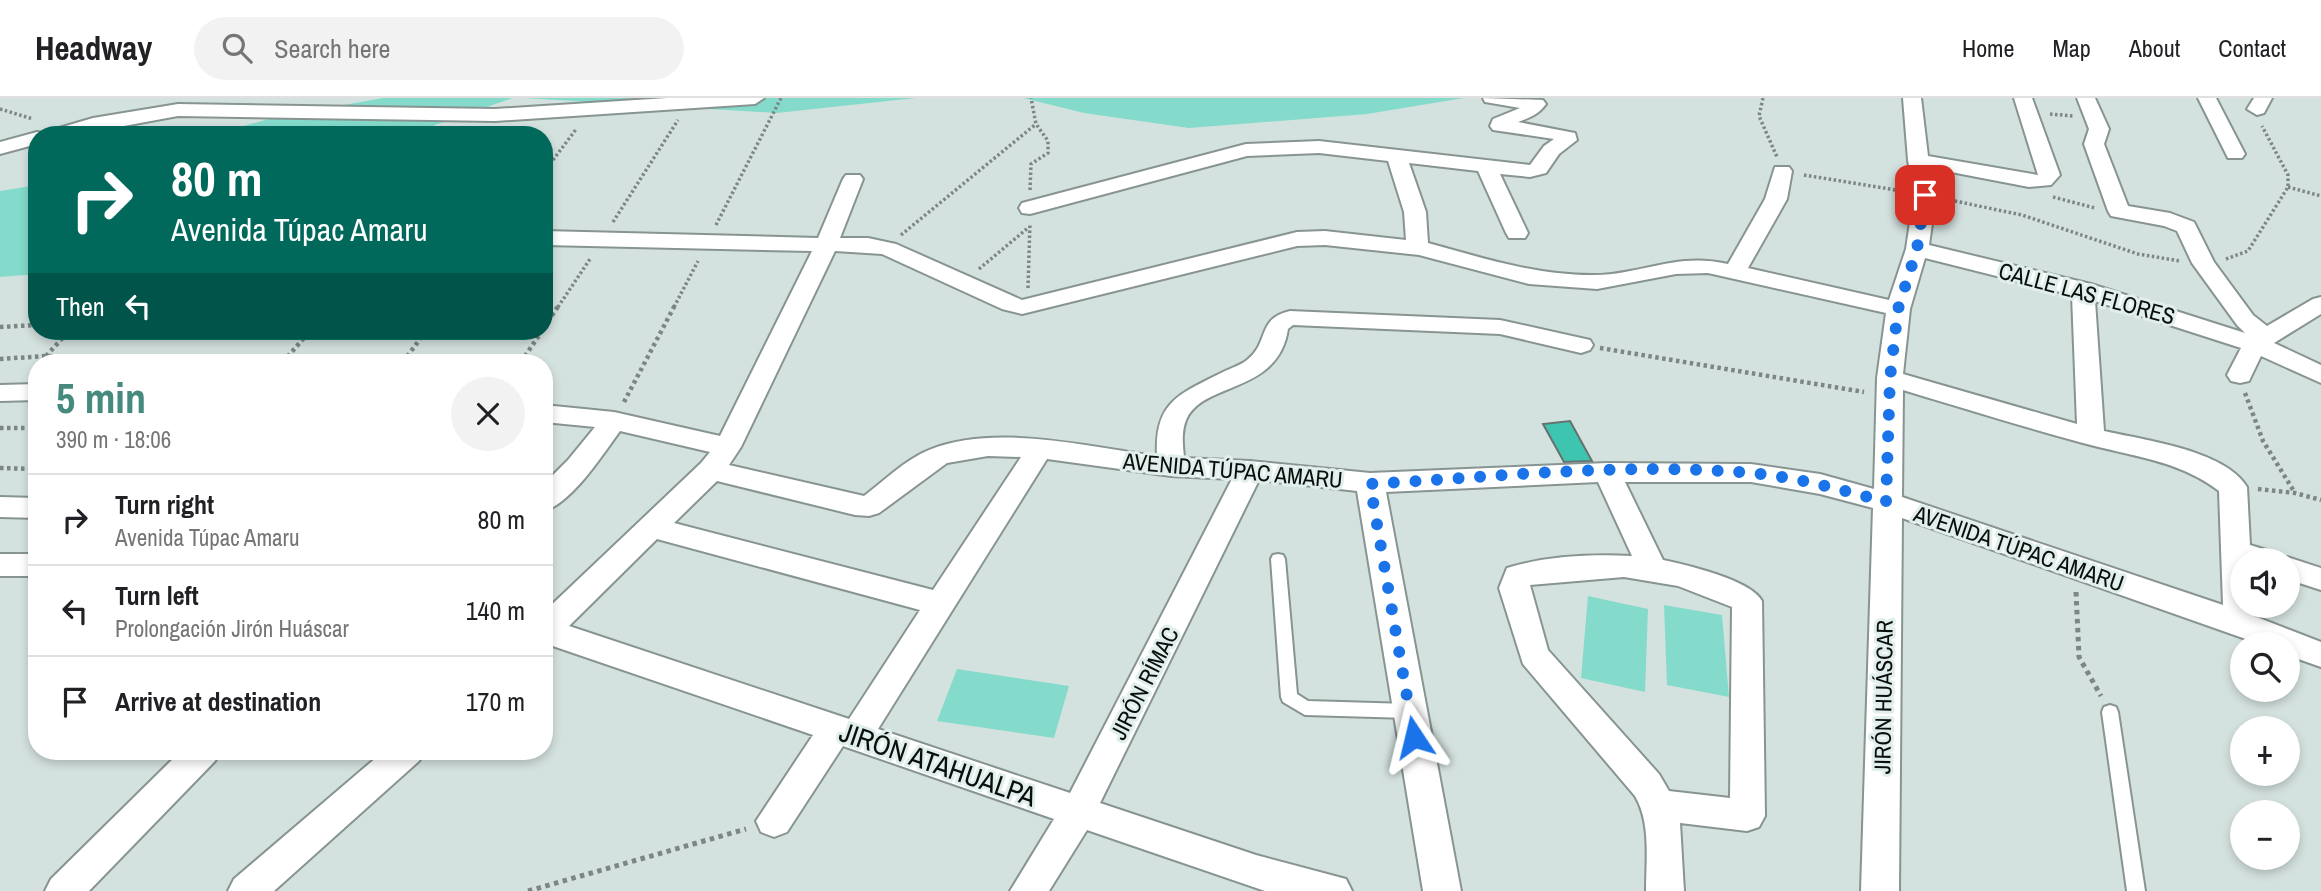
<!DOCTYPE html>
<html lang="en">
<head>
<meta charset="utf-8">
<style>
	body { margin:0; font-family:"Archivo Narrow",sans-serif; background:#f2f2f2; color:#202124; height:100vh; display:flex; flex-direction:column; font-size:26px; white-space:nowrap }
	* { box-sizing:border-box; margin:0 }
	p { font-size:23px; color:#757577 }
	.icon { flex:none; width:38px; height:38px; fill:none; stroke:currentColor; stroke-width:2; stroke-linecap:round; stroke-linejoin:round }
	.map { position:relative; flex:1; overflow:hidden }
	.sheet { position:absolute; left:28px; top:256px; width:525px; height:406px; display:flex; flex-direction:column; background:#fff; border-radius:28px; box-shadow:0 4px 10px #0003 }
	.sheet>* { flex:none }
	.top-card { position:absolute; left:28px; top:28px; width:525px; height:214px; border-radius:28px; box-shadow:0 4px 10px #0003; background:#00695c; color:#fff; overflow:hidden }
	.fabs { position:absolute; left:2230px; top:450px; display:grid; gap:14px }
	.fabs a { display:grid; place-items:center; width:70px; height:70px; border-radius:50%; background:#fff; box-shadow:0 4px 10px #0003; font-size:35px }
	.pin { position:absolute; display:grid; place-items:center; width:60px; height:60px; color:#fff; margin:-30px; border-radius:14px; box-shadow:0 4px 10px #0006 }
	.me { position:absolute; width:77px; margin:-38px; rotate:350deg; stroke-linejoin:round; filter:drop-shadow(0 0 5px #0008) }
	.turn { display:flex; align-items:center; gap:24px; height:147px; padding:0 28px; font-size:32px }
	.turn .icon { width:91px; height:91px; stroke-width:2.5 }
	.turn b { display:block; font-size:49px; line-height:60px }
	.then { display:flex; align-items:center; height:66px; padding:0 28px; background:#0003; gap:14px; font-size:26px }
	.round { display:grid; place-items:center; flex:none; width:74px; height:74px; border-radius:37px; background:#f2f2f2 }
	.headline { display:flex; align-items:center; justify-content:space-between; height:119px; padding:0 28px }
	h1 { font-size:42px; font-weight:700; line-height:52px; color:#468a7e }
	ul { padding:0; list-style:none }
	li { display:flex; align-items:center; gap:21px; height:91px; padding:0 28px; border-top:2px solid #e0e0e0 }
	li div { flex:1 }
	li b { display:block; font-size:26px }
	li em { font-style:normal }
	header { display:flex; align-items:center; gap:42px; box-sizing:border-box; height:98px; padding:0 35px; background:#fff; border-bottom:2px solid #e0e0e0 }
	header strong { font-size:33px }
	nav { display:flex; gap:38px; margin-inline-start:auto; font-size:24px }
	.search { width:490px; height:63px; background:#f2f2f2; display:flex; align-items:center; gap:18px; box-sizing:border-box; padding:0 24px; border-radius:38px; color:#757577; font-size:26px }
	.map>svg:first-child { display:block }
	.green { fill:#85dbcb }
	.building { fill:#3ec5b0; stroke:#65716f; stroke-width:2 }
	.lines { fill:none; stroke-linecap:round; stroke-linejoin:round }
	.service-casing { stroke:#879491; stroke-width:4 }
	.minor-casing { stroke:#879491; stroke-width:4 }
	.path-far2 { stroke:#7c8684; stroke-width:3.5; stroke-dasharray:2.5 2.5; stroke-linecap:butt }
	.path-far1 { stroke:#7c8684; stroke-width:4.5; stroke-dasharray:3.5 3.5; stroke-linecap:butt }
	.path { stroke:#7c8684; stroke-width:5; stroke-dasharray:4.5 4.5; stroke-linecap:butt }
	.service { fill:#fff; fill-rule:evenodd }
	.minor { fill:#fff; fill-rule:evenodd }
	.route { stroke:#1a73e8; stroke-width:12; stroke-dasharray:0 21.6 }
	.labels { text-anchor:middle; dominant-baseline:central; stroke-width:6; stroke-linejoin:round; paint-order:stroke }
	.street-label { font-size:23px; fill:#0a0f0e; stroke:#e1efec }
	.near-street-label { font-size:28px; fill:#0a0f0e; stroke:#e1efec }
</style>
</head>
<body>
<header>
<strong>Headway</strong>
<div class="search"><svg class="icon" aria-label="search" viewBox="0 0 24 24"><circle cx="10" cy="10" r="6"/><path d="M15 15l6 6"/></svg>Search here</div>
<nav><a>Home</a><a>Map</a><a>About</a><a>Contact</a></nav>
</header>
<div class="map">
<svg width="2321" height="793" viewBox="0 0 2321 793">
	<rect width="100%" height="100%" fill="#d4e2df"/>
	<g class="green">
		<polygon points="383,0 513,0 435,27 425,37 213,37 272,20"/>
		<polygon points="523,0 916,0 777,15"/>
		<polygon points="1023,0 1464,0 1367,16 1189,30 1084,15"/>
		<polygon points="37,87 37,176 0,179 0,93"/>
		<polygon points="1588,498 1648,511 1645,594 1581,580"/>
		<polygon points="1664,507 1722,517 1729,599 1667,587"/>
		<polygon points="957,571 1069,588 1054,640 937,623"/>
	</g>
	<polygon class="building" points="1570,323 1592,363 1564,364 1543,326"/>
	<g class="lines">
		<g class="service-casing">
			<g id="service">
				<polygon points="1278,456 1283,457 1285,461 1297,596 1308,603 1409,606 1415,608 1417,613 1415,618 1409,620 1305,617 1283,604 1281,599 1271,461 1273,457"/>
				<polygon points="2110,607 2116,609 2118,614 2145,793 2127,793 2102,614 2104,609"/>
			</g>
		</g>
		<g class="minor-casing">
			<g id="minor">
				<polygon points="667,0 764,0 755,6 495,23 178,18 75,37 37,37 37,46 0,56 0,44 37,34 42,35 93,20 178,6 495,11"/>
				<path d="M1483,0L1543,2L1546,6C1539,16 1529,20 1518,24L1575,35L1577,42L1559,56L1546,75L1530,79L1500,76L1528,135L1525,140H1509L1506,135L1478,73L1409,65L1426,114L1428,145C1483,160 1538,178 1596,177C1643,176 1677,154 1728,166L1765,101L1775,69H1789L1792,73L1787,101L1748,170L1889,202L1906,151L1914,97L1908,62L1903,0H1921L1928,58L2038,77L2014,0H2032L2060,77L2051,87L2029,89L1930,70L1936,97L1929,147L2091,186L2245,235L2237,227L2192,165L2177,133L2164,128L2111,118L2108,113L2084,46L2089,31L2077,0H2095L2109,31L2104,46L2128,108L2170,115L2194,124L2214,164L2253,217L2267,228L2313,201L2321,199V216L2274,245L2321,267V285L2261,258L2249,283L2240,285L2231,283L2227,277L2241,250L2095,203L2104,333C2143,342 2225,352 2247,389L2250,447L2273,454L2278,462L2287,459L2321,470V492L2287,481V462H2242V508H2253L2254,518L2321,544V569L2287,557V546H2260L1902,420L1899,793H1861L1873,410L1820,396L1751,384H1625L1663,462C1687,467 1751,482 1762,503L1765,718L1759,729L1747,733L1680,725L1684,793H1646C1646,762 1651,725 1635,698L1523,566L1499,490L1507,470C1546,458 1591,456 1632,458L1598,384L1386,394L1461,793H1423L1357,393L1259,382L1100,705L1256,757L1346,781L1352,793H1265L1087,732L1049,793H1010L1054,721L843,648L787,734L774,739L761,734L756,723L813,637L544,545V514L701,365L710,354L620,333C603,356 572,405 544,413V386L568,362L595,329L544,324V307L614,314L720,338L812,153L544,147V133L818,140L843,81L846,77H860L863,81L840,140H868L896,146L1022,202L1297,134L1325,133L1406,142L1404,114L1388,63L1319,55L1247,58L1030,116L1022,115L1019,110L1022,105L1246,46L1319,43L1530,67L1544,48L1554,41L1493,32L1490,28L1493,21L1520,10L1485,4ZM1325,147L1419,157L1529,186L1597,191L1676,176L1708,175L1886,215L1877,280L1874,391L1820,376L1751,366L1607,365L1370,375L1250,363L1184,360C1183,347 1181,335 1186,322C1202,283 1278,297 1288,231L1293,227L1500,236L1581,255L1590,252L1593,247L1590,242L1500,222L1290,213C1256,221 1270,244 1247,262C1241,267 1231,270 1223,274C1180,296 1154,303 1157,358C1088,349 995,325 929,352C906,361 884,383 864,398L729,367L741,349L835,153L882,156L1002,211L1022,216L1297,148ZM1925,160L2072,197L2077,326L1903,276L1910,211ZM1903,292C1963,310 2023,329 2083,345C2130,358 2179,362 2219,393L2223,507L1902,399ZM988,358L1021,359L933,492L674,425L717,383L855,417L869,418L879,415L947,365ZM1047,361L1171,378L1232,381L1070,695L878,631ZM657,441L920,512L849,621L569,528ZM1624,479L1678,488L1732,509L1730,700L1669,693L1659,676L1548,552L1530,487Z"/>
				<polygon points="2198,0 2216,0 2245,56 2242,60 2228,60"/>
				<polygon points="2254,0 2272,0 2264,15 2257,17 2247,11"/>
				<polygon points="37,286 37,302 0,303 0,287"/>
				<polygon points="0,399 37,400 37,420 0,419"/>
				<rect x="0" y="456" width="37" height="22"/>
				<polygon points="181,653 220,653 215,663 89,793 45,793 51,781"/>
				<polygon points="384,653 424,653 419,663 274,793 228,793 234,781"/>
			</g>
		</g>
		<g class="path-far2">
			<polyline points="1763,0 1759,18 1777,59"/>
			<polyline points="0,11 33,21"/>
			<polyline points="2050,16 2073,18"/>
			<polyline points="544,74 577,30"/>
			<polyline points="1804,77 1902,93"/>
			<polyline points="2288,89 2321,98"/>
			<polyline points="1030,92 1031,66 1048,55 1048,43 1036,26 1031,0"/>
			<polyline points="2053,99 2095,110"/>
			<polyline points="1945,101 2022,117 2138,156 2180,163"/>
			<polyline points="613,124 678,22"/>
			<polyline points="716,127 781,0"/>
			<polyline points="901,137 1036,26"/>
			<polyline points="2226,161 2248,153 2288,89 2288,77 2262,28"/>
			<polyline points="979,171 1029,129"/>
			<polyline points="1028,190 1030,125"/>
			<polyline points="558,209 590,161"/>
			<polyline points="674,209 698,163"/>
		</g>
		<g class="path-far1">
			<polyline points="0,229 37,227"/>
			<polyline points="544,229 559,207"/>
			<polyline points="1600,250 1864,294"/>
			<polyline points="46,258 69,233"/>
			<polyline points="0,261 46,258 284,262"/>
			<polyline points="283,264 310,233"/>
			<polyline points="403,264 426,233"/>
			<polyline points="521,264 542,233"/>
			<polyline points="2245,295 2263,343 2295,395"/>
			<polyline points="624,304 675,207"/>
			<polyline points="0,330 37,330"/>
			<polyline points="0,370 37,371"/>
			<polyline points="2258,391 2295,395 2321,402"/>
		</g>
		<g class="path">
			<polyline points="2076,494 2079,559 2101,598"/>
			<polyline points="528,793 746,731"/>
		</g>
		<use href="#service" class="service"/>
		<use href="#minor" class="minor"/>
	</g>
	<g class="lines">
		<path class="route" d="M1414,639L1370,386C1492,379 1629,364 1750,375C1797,379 1842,392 1886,404L1890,280L1898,211L1917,151L1925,97"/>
	</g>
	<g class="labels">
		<g class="street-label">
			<text transform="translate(2087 195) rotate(15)">CALLE LAS FLORES</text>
			<text transform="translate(1233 372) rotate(5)">AVENIDA TÚPAC AMARU</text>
			<text transform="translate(2019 450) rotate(19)">AVENIDA TÚPAC AMARU</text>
			<text transform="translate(1144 585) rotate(-63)">JIRÓN RÍMAC</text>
			<text transform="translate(1883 599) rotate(-89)">JIRÓN HUÁSCAR</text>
		</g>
		<g class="near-street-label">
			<text transform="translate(938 666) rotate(19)">JIRÓN ATAHUALPA</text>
		</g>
	</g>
</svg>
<div class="fabs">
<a><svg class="icon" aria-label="sound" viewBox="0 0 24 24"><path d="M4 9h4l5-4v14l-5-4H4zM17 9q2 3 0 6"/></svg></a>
<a><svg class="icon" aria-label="search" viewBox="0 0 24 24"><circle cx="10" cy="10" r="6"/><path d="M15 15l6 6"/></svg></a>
<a>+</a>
<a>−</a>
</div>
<div class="pin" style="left:1925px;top:97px;background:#d93025"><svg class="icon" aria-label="arrive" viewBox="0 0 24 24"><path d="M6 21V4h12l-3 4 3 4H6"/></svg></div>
<svg class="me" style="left:1414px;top:639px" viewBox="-20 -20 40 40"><path d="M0-17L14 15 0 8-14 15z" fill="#1a73e8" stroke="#fff" stroke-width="4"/></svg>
<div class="top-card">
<div class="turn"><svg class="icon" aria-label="right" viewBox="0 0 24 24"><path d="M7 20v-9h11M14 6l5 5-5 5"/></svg><div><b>80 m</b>Avenida Túpac Amaru</div></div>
<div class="then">Then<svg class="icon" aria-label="left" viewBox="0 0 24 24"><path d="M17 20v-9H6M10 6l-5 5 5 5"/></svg></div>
</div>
<section class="sheet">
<div class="headline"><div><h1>5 min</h1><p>390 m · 18:06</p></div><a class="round"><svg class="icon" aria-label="close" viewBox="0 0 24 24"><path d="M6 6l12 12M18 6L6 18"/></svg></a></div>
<ul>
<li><svg class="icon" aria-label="right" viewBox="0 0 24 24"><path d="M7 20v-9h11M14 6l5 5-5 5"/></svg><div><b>Turn right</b><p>Avenida Túpac Amaru</p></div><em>80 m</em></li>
<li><svg class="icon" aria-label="left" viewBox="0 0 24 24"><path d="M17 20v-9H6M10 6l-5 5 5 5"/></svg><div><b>Turn left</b><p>Prolongación Jirón Huáscar</p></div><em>140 m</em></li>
<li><svg class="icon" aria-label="arrive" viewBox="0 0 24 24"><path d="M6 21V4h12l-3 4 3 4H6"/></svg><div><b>Arrive at destination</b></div><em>170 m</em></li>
</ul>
</section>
</div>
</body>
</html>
